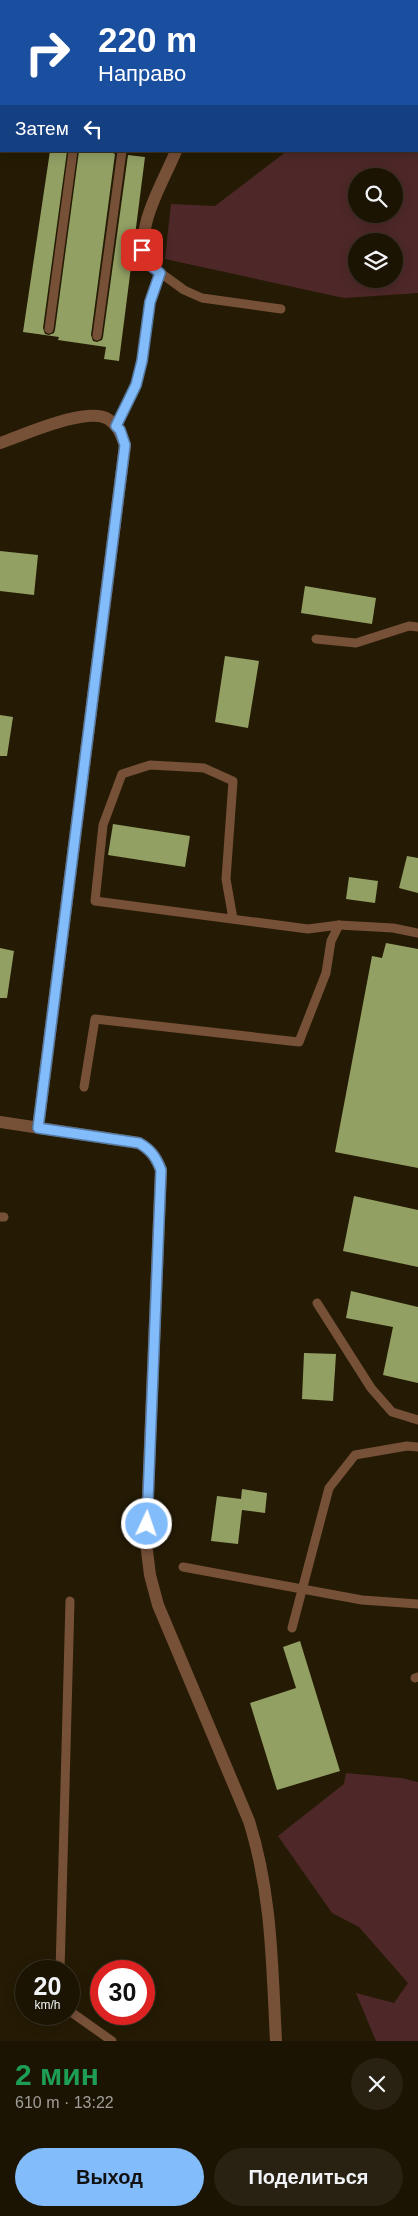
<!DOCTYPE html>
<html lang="ru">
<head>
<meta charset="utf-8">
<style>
	body { margin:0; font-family:Arial,sans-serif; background:#292112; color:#f1f3f6; height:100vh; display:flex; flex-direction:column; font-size:19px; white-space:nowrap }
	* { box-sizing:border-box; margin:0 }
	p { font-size:16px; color:#a09e9a }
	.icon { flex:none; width:28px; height:28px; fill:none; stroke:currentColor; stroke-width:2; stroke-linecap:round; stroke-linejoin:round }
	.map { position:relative; height:2041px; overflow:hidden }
	.side { display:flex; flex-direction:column; background:#1c1403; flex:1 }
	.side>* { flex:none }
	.top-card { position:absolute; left:0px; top:0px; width:419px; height:152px; box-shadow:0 2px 12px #0003,0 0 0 1px #3a3325; background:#1a4fa0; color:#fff; overflow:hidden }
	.tools { position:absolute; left:348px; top:168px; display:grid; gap:10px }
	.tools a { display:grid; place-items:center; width:55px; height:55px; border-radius:50%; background:#1c1403; box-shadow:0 2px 12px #0003,0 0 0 1px #3a3325; font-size:25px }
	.speed { position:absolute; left:15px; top:1960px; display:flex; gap:10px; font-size:25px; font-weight:700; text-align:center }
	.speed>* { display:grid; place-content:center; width:65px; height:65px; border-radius:50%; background:#1c1403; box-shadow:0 2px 12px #0003,0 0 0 1px #3a3325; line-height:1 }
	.speed small { font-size:12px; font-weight:400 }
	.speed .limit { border:8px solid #d22; background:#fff; color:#111 }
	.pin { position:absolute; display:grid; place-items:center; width:42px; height:42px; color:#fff; margin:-21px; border-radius:10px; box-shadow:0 2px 8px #0006 }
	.me { position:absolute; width:55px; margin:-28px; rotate:3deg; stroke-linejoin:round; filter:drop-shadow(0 0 4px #0008) }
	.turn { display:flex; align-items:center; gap:18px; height:105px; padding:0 15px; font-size:22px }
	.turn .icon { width:65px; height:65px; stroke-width:2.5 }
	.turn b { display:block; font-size:35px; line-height:42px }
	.then { display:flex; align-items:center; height:48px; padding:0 15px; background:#0003; gap:10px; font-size:19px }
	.round { display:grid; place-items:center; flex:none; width:52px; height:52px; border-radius:26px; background:#292112 }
	.head { display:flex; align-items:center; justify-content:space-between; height:85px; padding:0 15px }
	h1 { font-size:30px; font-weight:800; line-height:38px; color:#1e9e55 }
	.cta { display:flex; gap:10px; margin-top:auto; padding:10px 15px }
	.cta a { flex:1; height:58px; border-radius:30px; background:#83bcfb; color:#111; font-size:20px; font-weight:800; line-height:58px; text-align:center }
	.cta a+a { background:#292112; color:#f1f3f6 }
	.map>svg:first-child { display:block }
	.green { fill:#4e2829; fill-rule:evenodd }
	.building { fill:#92a064 }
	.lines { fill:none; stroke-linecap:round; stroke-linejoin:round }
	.service { stroke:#775038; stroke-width:9 }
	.minor { stroke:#775038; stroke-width:12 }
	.route-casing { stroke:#557aa3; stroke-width:12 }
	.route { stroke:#83bcfb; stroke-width:9 }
</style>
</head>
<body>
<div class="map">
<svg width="418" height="2041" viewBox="0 0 418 2041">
	<rect width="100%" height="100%" fill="#251b04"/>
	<g class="green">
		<path d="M418,113V293L344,298L165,259L171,204L215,206L283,154V151H418ZM356,176H394V214H356ZM356,241H394V279H356Z"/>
		<polygon points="346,1773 401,1778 418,1782 418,2041 376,2041 356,1993 394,2003 408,1983 359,1927 332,1913 278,1836 344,1784"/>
	</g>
	<g class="building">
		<polygon points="50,151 67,151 43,328 45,334 49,335 54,333 55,330 79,151 108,151 115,154 91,335 93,341 97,342 102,340 103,337 128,155 145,157 119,361 104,359 106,347 58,340 59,337 23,332"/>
		<polygon points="0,551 38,555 34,595 0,591"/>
		<polygon points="305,586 376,598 372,624 301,613"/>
		<polygon points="225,656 259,661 248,728 215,722"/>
		<polygon points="0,715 13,717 7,756 0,756"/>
		<polygon points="113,824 190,836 185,867 108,855"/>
		<polygon points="407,856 418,858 418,893 399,888"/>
		<polygon points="349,877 378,881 375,903 346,899"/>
		<polygon points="386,943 418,949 418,1168 335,1152 372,956 382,958"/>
		<polygon points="0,948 14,951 7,998 0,998"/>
		<polygon points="354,1196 418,1210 418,1267 343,1251"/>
		<polygon points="351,1291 418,1307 418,1383 383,1375 393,1327 346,1318"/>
		<polygon points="304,1353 336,1354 333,1401 302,1399"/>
		<polygon points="242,1489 267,1493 265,1513 242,1510 238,1544 211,1541 217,1496 241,1499"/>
		<polygon points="300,1641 340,1771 277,1790 250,1703 296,1688 283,1647"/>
	</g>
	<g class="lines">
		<g class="service">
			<polyline points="32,1 32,0"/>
			<polyline points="80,1 80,0"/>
			<polyline points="129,1 129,0"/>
			<polyline points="174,1 174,0"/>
			<polyline points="0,101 1,101"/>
			<polyline points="147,263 184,290 202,298 281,309"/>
			<polyline points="49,329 73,151"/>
			<polyline points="97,336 122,151"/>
			<polyline points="116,426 136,385 142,361 150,302 160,273"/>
			<polyline points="316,639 356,643 409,626 418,627"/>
			<polyline points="233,919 226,879 233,781 204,768 150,765 122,774 103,825 95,901 308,929 339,925"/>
			<polyline points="84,1087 95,1019 299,1042 326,973 331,941 339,925 393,928 418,933"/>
			<polyline points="0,1217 4,1217"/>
			<polyline points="317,1303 371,1388 392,1412 418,1420"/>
			<polyline points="183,1567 362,1600 418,1604"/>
			<polyline points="292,1628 329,1488 355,1455 407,1446 418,1447"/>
			<polyline points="415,1678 418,1677"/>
			<polyline points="60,1971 70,1601"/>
			<polyline points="69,2005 71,2012 112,2041"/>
		</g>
		<g class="minor">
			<path d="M147,263C134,227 162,185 176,151"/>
			<path d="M0,443C24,435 87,406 108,419C118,425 121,435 125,445L38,1128"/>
			<path d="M0,1122L139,1143C151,1150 156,1157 161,1170L146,1543L150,1575L158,1605L249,1821C272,1894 272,1965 276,2041"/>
		</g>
	</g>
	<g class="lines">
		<g class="route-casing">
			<path id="route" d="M142,250L147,263L160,273L150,302L142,361L136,385L116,426L120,430L125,445L38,1128L139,1143C151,1150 156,1157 161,1170L147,1524"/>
		</g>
		<use href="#route" class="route"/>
	</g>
</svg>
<div class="tools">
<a><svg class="icon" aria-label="search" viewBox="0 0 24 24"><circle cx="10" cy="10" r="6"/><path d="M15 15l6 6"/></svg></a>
<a><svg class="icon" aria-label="layers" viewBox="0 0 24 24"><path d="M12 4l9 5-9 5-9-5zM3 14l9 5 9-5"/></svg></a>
</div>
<div class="speed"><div>20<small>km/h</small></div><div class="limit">30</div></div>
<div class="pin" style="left:142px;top:250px;background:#d93025"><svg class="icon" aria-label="arrive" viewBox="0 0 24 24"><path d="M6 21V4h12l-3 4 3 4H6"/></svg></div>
<svg class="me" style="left:147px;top:1524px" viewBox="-20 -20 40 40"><circle r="17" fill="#83bcfb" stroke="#fff" stroke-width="3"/><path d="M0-11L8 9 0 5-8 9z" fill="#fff"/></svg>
<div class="top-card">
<div class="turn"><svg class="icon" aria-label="right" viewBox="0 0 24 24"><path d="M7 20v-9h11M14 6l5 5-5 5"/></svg><div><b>220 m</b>Направо</div></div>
<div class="then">Затем<svg class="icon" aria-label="left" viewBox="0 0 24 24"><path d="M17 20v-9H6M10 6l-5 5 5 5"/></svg></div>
</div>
</div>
<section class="side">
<div class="head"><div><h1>2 мин</h1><p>610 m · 13:22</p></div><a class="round"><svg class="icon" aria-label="close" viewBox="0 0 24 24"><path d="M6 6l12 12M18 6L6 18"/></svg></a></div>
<div class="cta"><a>Выход</a><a>Поделиться</a></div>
</section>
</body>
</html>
